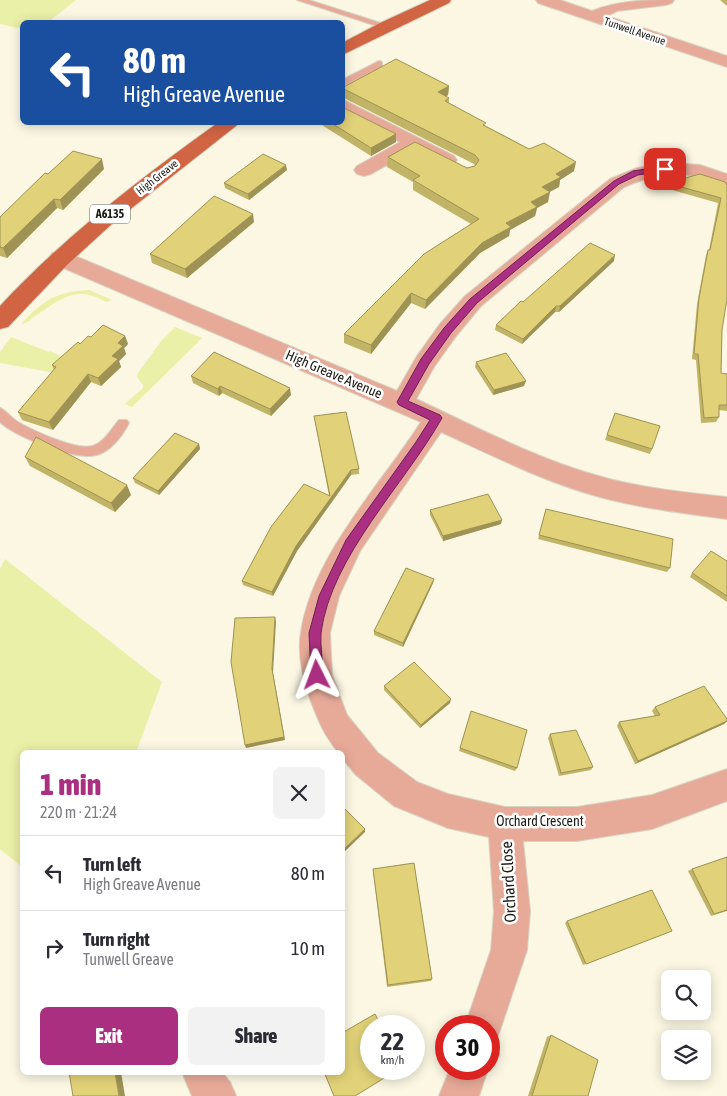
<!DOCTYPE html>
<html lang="en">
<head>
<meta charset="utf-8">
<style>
	body { margin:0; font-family:"Asap Condensed",sans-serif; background:#f2f2f3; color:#2b2b33; height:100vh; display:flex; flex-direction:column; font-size:19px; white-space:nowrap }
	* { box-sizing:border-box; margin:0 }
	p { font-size:16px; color:#7c7c81 }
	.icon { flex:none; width:28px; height:28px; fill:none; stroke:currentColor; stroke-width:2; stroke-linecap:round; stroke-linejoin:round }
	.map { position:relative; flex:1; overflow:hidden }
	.side { position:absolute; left:20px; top:750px; width:325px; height:325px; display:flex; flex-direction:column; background:#fff; border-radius:8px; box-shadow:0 2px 12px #0003 }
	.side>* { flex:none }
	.banner { position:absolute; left:20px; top:20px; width:325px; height:105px; border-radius:8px; box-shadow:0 2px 12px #0003; background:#1a4fa0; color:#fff; overflow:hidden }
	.buttons { position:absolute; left:661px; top:970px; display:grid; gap:10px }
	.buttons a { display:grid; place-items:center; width:50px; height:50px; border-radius:8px; background:#fff; box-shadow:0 2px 12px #0003; font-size:25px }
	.speed { position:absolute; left:360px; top:1015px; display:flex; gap:10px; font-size:25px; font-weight:700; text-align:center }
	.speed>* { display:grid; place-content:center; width:65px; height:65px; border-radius:50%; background:#fff; box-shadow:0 2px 12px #0003; line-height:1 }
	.speed small { font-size:12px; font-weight:400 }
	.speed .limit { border:8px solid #d22; background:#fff; color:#111 }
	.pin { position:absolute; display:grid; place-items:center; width:42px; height:42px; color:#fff; margin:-21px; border-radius:10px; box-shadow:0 2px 8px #0006 }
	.me { position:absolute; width:55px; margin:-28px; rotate:357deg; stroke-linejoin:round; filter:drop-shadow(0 0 4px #0008) }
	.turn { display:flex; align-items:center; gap:18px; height:105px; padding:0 20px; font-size:22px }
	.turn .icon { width:65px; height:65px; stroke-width:2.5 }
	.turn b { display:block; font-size:35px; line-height:42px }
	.round { display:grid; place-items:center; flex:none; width:52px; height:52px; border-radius:8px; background:#f2f2f3 }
	.summary { display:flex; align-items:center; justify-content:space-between; height:85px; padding:0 20px }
	h1 { font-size:30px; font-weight:800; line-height:38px; color:#ab2f80 }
	.action { display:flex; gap:10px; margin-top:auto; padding:10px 20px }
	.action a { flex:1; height:58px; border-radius:8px; background:#ab2f80; color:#fff; font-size:20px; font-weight:800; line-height:58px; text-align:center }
	.action a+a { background:#f2f2f3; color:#2b2b33 }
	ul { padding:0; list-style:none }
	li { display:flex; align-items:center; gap:15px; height:75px; padding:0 20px; border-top:1px solid #e1e1e2 }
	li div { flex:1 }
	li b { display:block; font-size:19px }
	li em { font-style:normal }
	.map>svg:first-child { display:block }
	.green { fill:#eaf0a7 }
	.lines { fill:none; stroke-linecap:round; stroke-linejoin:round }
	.lane-casing { stroke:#d7d4c2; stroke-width:2 }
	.street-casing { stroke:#d7d4c2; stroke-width:2 }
	.primary-casing { stroke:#d7d4c2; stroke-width:2 }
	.lane { fill:#e7aa98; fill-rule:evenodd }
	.street { fill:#e7aa98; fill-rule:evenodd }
	.primary { fill:#d06443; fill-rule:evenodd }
	.wall { fill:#c2b467 }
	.shaded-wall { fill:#9e9254 }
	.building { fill:#e1d178; stroke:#9e9254 }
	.route { fill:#ab2f80; stroke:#6f1f53 }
	.labels { text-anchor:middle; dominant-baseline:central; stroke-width:5; stroke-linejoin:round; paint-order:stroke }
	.far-street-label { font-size:11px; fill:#1c1b14; stroke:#fff }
	.shield { fill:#fff; stroke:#605f5a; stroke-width:1 }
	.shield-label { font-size:12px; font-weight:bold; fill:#1c1b14 }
	.street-label { font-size:14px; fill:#1c1b14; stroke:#fff }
	.near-street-label { font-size:16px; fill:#1c1b14; stroke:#fff }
</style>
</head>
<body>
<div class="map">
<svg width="727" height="1096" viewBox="0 0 727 1096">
	<rect width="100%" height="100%" fill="#fbf7e3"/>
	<g class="green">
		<polygon points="0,0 76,0 48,22 22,22 22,29 0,24"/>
		<path d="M89,290L112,300L106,302C75,284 60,300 34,317C30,320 27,323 21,324C44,300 55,292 89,290Z"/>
		<polygon points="175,327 202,338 132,407 125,404 143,388 143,385 137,377 138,373 162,340"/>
		<polygon points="11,337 49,352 50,351 70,360 55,373 0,363 0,352"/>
		<polygon points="5,559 162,682 136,752 22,752 22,867 0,849 0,569"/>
	</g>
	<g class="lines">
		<g class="lane-casing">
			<g id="lane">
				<polygon points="297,0 309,0 390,26 383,28"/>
				<polygon points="379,61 382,62 382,66 342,87 342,80"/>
				<path d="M0,408C7,411 11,418 18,422C32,430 80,453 95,445C105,441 112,428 119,420H127L129,423C123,435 111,451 97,455C76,461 15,437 0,422Z"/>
			</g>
		</g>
		<g class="street-casing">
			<g id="street">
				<path d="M536,0H560L592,11C619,0 645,0 674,0L672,3L666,5L617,11L607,16L727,56V67L538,3Z"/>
				<polygon points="342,99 454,156 457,160 454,164 447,166 440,164 414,150 371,174 364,176 357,174 354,170 357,166 400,142 342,112"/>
				<path d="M672,163L700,165L727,174V187C717,184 707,179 697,177C671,171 647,177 624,187L481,306L456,336L434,367L416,399C474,426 533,457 595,475C638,488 683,492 727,497V519C683,513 639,508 596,496C542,481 492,455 441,432L360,551L339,596L330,633L332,675L347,715L378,753L417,782L448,794L505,807H577L652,795L727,769V801L652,829L577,841H523L530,911L527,950L497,1039L489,1043V1026H465L491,950L494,911L489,837L448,828L394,806L356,775L342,758V752H338C323,733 319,722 310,699C303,678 297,654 301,632C313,555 380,486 421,422L52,263L49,258L52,253L60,251L68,253L397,391L417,356L440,324L465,296L610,179L637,168Z"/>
				<polygon points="450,1069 488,1069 479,1096 439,1096"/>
				<polygon points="182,1072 222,1072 230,1082 236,1096 192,1096"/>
			</g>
		</g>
		<g class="primary-casing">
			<g id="primary">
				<polygon points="430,0 451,0 449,3 342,55 342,43 380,23"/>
				<path d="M219,122H241L114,222L67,265L8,327L0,329V306C65,236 141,178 219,122Z"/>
			</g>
		</g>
		<use href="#lane" class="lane"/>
		<use href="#street" class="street"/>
		<use href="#primary" class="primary"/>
	</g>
	<g class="wall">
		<polygon points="720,0 727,0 727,6"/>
		<polygon points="449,86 448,95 446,97 449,98 449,103 486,126 529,149 574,171 560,180 559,187 549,192 548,202 537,208 535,216 510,230 509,236 480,253 425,309 411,303 371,354 344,343 344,334 471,224 413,190 413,182 387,167 388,157 467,168 475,166 474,164 342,97 342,87"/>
		<polygon points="317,122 342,122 396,134 396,142 371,156"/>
		<polygon points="104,169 63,210 57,208 7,258 0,256 0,217 48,174"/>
		<polygon points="287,170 249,200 225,188 224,183"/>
		<polygon points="725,182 722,330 721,373 727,374 727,411 719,410 719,417 716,422 701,423 696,360 692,359 697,304 706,255 708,250 709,250 718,203 665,188 667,183"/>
		<polygon points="254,222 187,278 152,263 150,254"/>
		<polygon points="614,261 559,312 555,312 522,344 495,330 496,325 523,302"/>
		<polygon points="125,336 128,344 124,348 126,354 119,361 121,367 101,386 91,382 53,430 22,420 18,412 54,370 52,365 80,344 91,337"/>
		<polygon points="476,362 524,386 493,395 475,367"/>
		<polygon points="191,376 291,395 271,416 222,393 219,396 193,383"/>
		<polygon points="615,413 652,449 650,454 605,440"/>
		<polygon points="314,416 359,469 359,474 351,475 297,551 273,596 243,585 242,581 329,496"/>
		<polygon points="199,444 200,449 159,495 135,483 133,478"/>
		<polygon points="25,457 131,495 115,512 30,466"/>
		<polygon points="546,509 670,568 667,572 538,539"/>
		<polygon points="430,510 501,524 443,541 430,515"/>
		<polygon points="727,561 727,602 690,577 692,573"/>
		<polygon points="434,579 433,583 403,647 374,635 374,631"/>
		<polygon points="384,686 450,703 420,728 384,690"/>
		<polygon points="655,707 727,719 727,721 724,724 635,764 617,726 619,722 655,716 652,711"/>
		<polygon points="471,711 517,768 515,771 459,751"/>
		<polygon points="550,734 593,767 591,770 559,776 548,738"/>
		<polygon points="727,857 727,911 711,916 688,871 692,869"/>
		<polygon points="373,869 432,979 431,981 387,987"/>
		<polygon points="567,921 672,931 583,965 565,923"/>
		<polygon points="551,1035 588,1096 528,1096 547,1037"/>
	</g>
	<g class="shaded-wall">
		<polygon points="449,86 448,95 437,102 438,92"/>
		<polygon points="396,134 396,142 371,156 371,148"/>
		<polygon points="102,159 104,169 63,210 60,200"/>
		<polygon points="576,162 574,171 560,180 559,187 540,197 542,187 556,174"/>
		<polygon points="286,165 287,170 249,200 248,194"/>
		<polygon points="550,192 548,202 537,208 535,216 510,230 509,236 480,253 425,309 426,300 482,243 531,202"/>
		<polygon points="54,199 57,208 7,258 3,248"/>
		<polygon points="253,214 254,222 187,278 185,269"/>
		<polygon points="615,255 614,261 559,312 560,306"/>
		<polygon points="411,293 411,303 371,354 371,345"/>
		<polygon points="556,306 555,312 522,344 523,339"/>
		<polygon points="125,336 128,344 124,348 126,354 119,361 121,367 101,386 98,378 112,356 118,343"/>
		<polygon points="88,374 91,382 53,430 49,422"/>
		<polygon points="526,381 524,386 493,395 494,390"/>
		<polygon points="220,386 222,393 219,396 218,389"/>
		<polygon points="290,388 291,395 271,416 270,409"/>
		<polygon points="199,444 200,449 159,495 158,491"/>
		<polygon points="351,470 351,475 297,551 273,596 272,592 296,546"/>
		<polygon points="127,485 131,495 115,512 111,503"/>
		<polygon points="502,520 501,524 443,541 443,536"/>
		<polygon points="434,579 433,583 403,647 403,643"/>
		<polygon points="275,617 276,622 273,673 285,740 246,748 245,745 272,669"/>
		<polygon points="451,699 450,703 420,728 421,725"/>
		<polygon points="727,721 724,724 635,764 638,761"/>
		<polygon points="365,829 365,832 342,854 342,851"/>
		<polygon points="115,1072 121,1072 125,1096 119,1096"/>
	</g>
	<g class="building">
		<polygon points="396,59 449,86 438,92 449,98 445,101 486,123 483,125 529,149 544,143 576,162 556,174 561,177 542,187 550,192 531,202 537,207 506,223 511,227 482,243 426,300 411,293 371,345 344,334 424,254 479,219 413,180 420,176 388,157 415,142 467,168 475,166 479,160 475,155 342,88"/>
		<polygon points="342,107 396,134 371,148 330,122 342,122"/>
		<polygon points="73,151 102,159 60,200 54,199 3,248 0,247 0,217 45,173 48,174"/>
		<polygon points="263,154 286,165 248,194 224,183"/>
		<polygon points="700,174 725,182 727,185 727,299 722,330 721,373 727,374 727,405 719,405 719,417 704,418 698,354 694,354 699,298 708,250 710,250 721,198 667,183"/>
		<polygon points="214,196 253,214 185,269 150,254"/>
		<polygon points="590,243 615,255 560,306 556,306 523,339 496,325 521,301 523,302"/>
		<polygon points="103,325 125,336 118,343 123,346 112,356 118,359 98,378 88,374 49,422 18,412 56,367 52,365 78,342 80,344 88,336 91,337"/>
		<polygon points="214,352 290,388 270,409 220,386 218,389 191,376"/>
		<polygon points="506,353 526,381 494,390 476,362"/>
		<polygon points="346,412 359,469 351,470 296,546 272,592 242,581 271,527 304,484 330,496 314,416"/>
		<polygon points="615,413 660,426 652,449 607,435"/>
		<polygon points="175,433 199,444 158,491 133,478"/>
		<polygon points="36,437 127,485 111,503 25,457"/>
		<polygon points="488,494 502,520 443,536 430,510"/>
		<polygon points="546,509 673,539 670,568 539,535"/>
		<polygon points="711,551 727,561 727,596 692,573"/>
		<polygon points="406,568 434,579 403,643 374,631"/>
		<polygon points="275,617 272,669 284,737 245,745 231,662 235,618"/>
		<polygon points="414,662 451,699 421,725 384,686"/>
		<polygon points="704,686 727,719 727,721 638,761 619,722 660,715 655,707"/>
		<polygon points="471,711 527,730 517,768 460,748"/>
		<polygon points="576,730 593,767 561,773 550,734"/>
		<polygon points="342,806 365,829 342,851"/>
		<polygon points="727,857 727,910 714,914 692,869"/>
		<polygon points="414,863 432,979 388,985 373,869"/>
		<polygon points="652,890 672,931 586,964 567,921"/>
		<polygon points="375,1014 381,1026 371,1026 371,1069 399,1069 355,1096 334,1096 324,1072 342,1072 342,1033"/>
		<polygon points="551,1035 598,1060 588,1096 532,1096"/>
		<polygon points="69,1072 115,1072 119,1096 73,1096"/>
	</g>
	<path class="route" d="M665,166L668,167V170L638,175L619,184L477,303L451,333L429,364L408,401L440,415L442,418C405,484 331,556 321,633C320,646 323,661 323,675L321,679L317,680L313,679L311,675L309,633L319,596L346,540L416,442L430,420L399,405L397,402L421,359L444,328L470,299L614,181L633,171Z"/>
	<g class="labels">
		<g class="far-street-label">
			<text transform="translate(635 31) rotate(19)">Tunwell Avenue</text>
			<text transform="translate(157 177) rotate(-38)">High Greave</text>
		</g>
		<rect class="shield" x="90" y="204.5" width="40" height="19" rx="4"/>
		<g class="shield-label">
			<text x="110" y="214">A6135</text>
		</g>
		<g class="street-label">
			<text transform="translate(334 374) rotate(23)">High Greave Avenue</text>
			<text x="540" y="821">Orchard Crescent</text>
		</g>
		<g class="near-street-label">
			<text transform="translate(508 882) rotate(-93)">Orchard Close</text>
		</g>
	</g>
</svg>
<div class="buttons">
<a><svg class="icon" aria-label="search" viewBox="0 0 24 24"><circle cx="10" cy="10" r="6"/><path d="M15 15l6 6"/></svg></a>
<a><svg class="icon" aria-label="layers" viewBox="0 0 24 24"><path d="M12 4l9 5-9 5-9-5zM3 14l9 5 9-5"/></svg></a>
</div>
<div class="speed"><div>22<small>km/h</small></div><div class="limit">30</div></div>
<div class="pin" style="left:665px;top:169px;background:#d93025"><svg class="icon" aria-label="arrive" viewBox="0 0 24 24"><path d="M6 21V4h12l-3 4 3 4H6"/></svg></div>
<svg class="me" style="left:317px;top:675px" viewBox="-20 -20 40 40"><path d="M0-17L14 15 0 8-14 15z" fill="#ab2f80" stroke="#fff" stroke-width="4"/></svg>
<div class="banner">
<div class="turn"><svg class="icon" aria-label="left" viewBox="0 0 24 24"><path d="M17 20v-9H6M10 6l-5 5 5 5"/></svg><div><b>80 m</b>High Greave Avenue</div></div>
</div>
<section class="side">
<div class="summary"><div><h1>1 min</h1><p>220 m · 21:24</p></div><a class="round"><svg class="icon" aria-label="close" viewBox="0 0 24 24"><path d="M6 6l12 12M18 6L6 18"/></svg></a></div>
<ul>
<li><svg class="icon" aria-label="left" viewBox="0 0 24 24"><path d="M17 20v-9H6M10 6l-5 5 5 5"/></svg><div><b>Turn left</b><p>High Greave Avenue</p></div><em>80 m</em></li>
<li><svg class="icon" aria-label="right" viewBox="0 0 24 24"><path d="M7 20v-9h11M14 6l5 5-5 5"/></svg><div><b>Turn right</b><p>Tunwell Greave</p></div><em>10 m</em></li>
</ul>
<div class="action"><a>Exit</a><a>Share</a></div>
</section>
</div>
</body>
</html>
